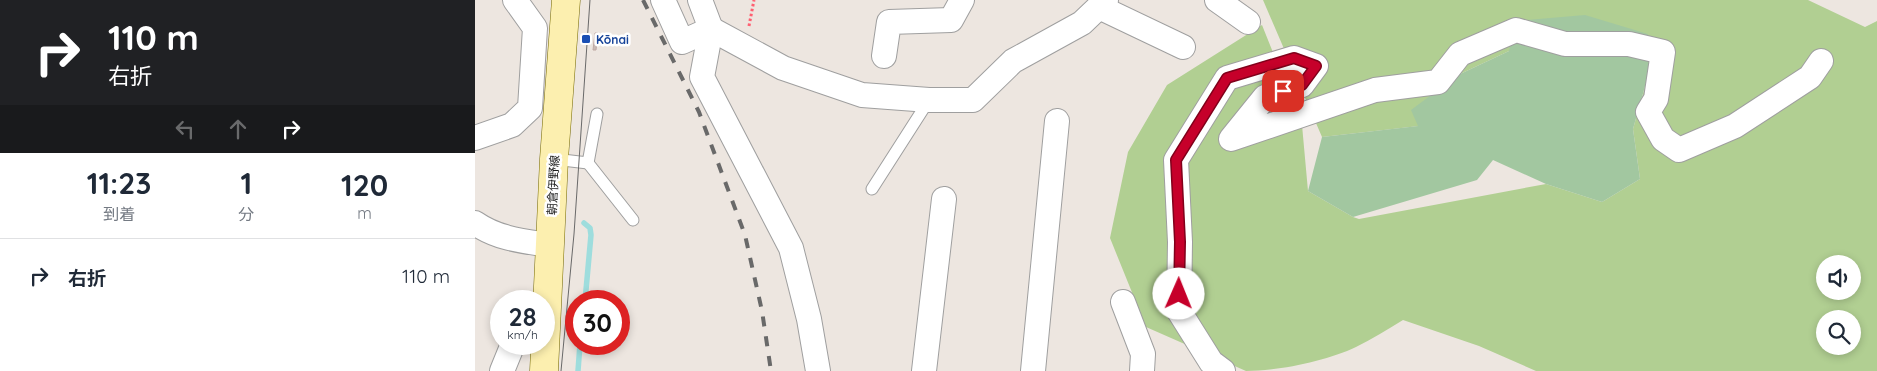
<!DOCTYPE html>
<html lang="ja">
<head>
<meta charset="utf-8">
<style>
	body { margin:0; font-family:Quicksand,"Noto Sans JP",sans-serif; background:#f6f6f7; color:#1f2937; height:100vh; display:flex; flex-direction:column; font-size:19px; white-space:nowrap }
	* { box-sizing:border-box; margin:0 }
	p { font-size:16px; color:#747a83 }
	.icon { flex:none; width:28px; height:28px; fill:none; stroke:currentColor; stroke-width:2; stroke-linecap:round; stroke-linejoin:round }
	.map { position:relative; flex:1; overflow:hidden }
	.drawer { display:flex; flex-direction:column; background:#fff; width:475px }
	.drawer>* { flex:none }
	.hud { background:#202124; color:#fff; overflow:hidden }
	.fabs { position:absolute; left:1341px; top:255px; display:grid; gap:10px }
	.fabs a { display:grid; place-items:center; width:45px; height:45px; border-radius:50%; background:#fff; box-shadow:0 2px 8px #0003; font-size:25px }
	.speed { position:absolute; left:15px; top:290px; display:flex; gap:10px; font-size:25px; font-weight:700; text-align:center }
	.speed>* { display:grid; place-content:center; width:65px; height:65px; border-radius:50%; background:#fff; box-shadow:0 2px 8px #0003; line-height:1 }
	.speed small { font-size:12px; font-weight:400 }
	.speed .limit { border:8px solid #d22; background:#fff; color:#111 }
	.pin { position:absolute; display:grid; place-items:center; width:42px; height:42px; color:#fff; margin:-21px; border-radius:10px; box-shadow:0 2px 8px #0006 }
	.me { position:absolute; width:55px; margin:-28px; rotate:1deg; stroke-linejoin:round; filter:drop-shadow(0 0 4px #0008) }
	.turn { display:flex; align-items:center; gap:18px; height:105px; padding:0 25px; font-size:22px }
	.turn .icon { width:65px; height:65px; stroke-width:2.5 }
	.turn b { display:block; font-size:35px; line-height:42px }
	.lanes { display:flex; align-items:center; height:48px; padding:0 25px; background:#0003; justify-content:center; gap:25px; direction:ltr }
	.lanes .off { opacity:.35 }
	.eta { display:flex; justify-content:space-evenly; align-items:center; height:85px; text-align:center }
	.eta b { font-size:30px; font-weight:700; line-height:35px }
	ul { padding:0; list-style:none }
	li { display:flex; align-items:center; gap:15px; height:75px; padding:0 25px; border-top:1px solid #e0e1e3 }
	li div { flex:1 }
	li b { display:block; font-size:19px }
	li em { font-style:normal }
	main { display:flex; flex:1; min-height:0 }
	.map>svg:first-child { display:block }
	.forest { fill:#b1cf92; fill-rule:evenodd }
	.cemetery { fill:#a2c7a0 }
	.lines { fill:none; stroke-linecap:round; stroke-linejoin:round }
	.stream { stroke:#9edddd; stroke-width:5.5 }
	.building { fill:#c9bbb6; stroke:#bfa8a2 }
	.lane-casing { stroke:#9f9f9f; stroke-width:13 }
	.street-casing { stroke:#9f9f9f; stroke-width:26 }
	.secondary-casing { stroke:#746800; stroke-width:29 }
	.path { stroke:#ff5f71; stroke-width:3; stroke-dasharray:2.5 2.5; stroke-linecap:butt }
	.lane { stroke:#fff; stroke-width:11 }
	.street { stroke:#fff; stroke-width:24 }
	.secondary { stroke:#fcefaf; stroke-width:28 }
	.tram { stroke:#696969; stroke-width:1 }
	.rail { stroke:#696969; stroke-width:4; stroke-dasharray:10 10; stroke-linecap:butt }
	.route-casing { stroke:#81001b; stroke-width:12 }
	.route { stroke:#c6002a; stroke-width:9 }
	.transit-dot { fill:#1a4fb4; stroke:#fff; stroke-width:2 }
	.labels { text-anchor:middle; dominant-baseline:central; stroke-width:5; stroke-linejoin:round; paint-order:stroke }
	.transit-label { font-size:12px; font-weight:bold; fill:#164399; stroke:#fff; text-anchor:start }
	.street-label { font-size:12px; fill:#1b1b1b; stroke:#fff }
</style>
</head>
<body>
<main>
<section class="drawer">
<div class="hud">
<div class="turn"><svg class="icon" aria-label="right" viewBox="0 0 24 24"><path d="M7 20v-9h11M14 6l5 5-5 5"/></svg><div><b>110 m</b>右折</div></div>
<div class="lanes"><svg class="icon off" aria-label="left" viewBox="0 0 24 24"><path d="M17 20v-9H6M10 6l-5 5 5 5"/></svg><svg class="icon off" aria-label="ahead" viewBox="0 0 24 24"><path d="M12 20V5M6 11l6-6 6 6"/></svg><svg class="icon" aria-label="right" viewBox="0 0 24 24"><path d="M7 20v-9h11M14 6l5 5-5 5"/></svg></div>
</div>
<div class="eta">
<div><b>11:23</b><p>到着</p></div>
<div><b>1</b><p>分</p></div>
<div><b>120</b><p>m</p></div>
</div>
<ul>
<li><svg class="icon" aria-label="right" viewBox="0 0 24 24"><path d="M7 20v-9h11M14 6l5 5-5 5"/></svg><div><b>右折</b></div><em>110 m</em></li>
</ul>
</section>
<div class="map">
<svg width="1402" height="371" viewBox="0 0 1402 371">
	<rect width="100%" height="100%" fill="#ede6e0"/>
	<path class="forest" d="M788,0H1333L1390,27L1402,21V371H1061L1004,346L928,320C913,329 897,339 881,347C852,361 803,371 771,371L671,327L635,238L653,152L692,85L787,25L827,125L833,191L878,217L884,219L1071,184L1127,202L1165,179L1158,129L1174,72L1034,51L983,75L944,126L847,137ZM1350,264H1378V291H1350ZM1350,319H1378V346H1350Z"/>
	<polygon class="cemetery" points="1110,15 1173,34 1174,72 1158,129 1165,179 1127,202 1071,184 1018,160 1002,180 878,217 833,191 847,137 943,126 936,110 983,75 1034,51 1040,21"/>
	<g class="lines">
		<g class="stream">
			<polyline points="109,223 115,228 116,235 110,301"/>
			<polyline points="103,371 105,344"/>
		</g>
	</g>
	<polygon class="building" points="120,33 123,33 121,50 118,50"/>
	<g class="lines">
		<g class="lane-casing">
			<g id="lane">
				<polyline points="79,159 113,163 122,114"/>
				<polyline points="113,163 158,220"/>
				<polyline points="397,189 454,100"/>
			</g>
		</g>
		<g class="street-casing">
			<g id="street">
				<polyline points="188,0 207,42 236,29"/>
				<polyline points="225,0 236,29 227,77 316,248 334,319 343,371"/>
				<polyline points="742,0 773,22"/>
				<polyline points="624,7 708,47"/>
				<polyline points="236,29 308,68 387,95 454,100 498,100 538,61 607,23 631,0"/>
				<polyline points="409,56 414,22 476,20 487,0"/>
				<polyline points="0,138 37,125 55,108 60,28 40,0"/>
				<path d="M0,223C23,239 48,241 75,245"/>
				<polyline points="648,302 668,354 667,371"/>
				<polyline points="27,371 38,344"/>
				<polyline points="449,371 469,199"/>
				<polyline points="558,371 582,121"/>
				<polyline points="748,371 736,362 704,311 705,242 701,160 752,78 819,58 841,66 827,85 790,97 756,139 900,90 963,82 985,54 1041,30 1090,44 1154,44 1188,52 1181,99 1173,112 1188,139 1204,150 1260,126 1335,77 1346,61"/>
			</g>
		</g>
		<g class="secondary-casing">
			<polyline id="secondary" points="69,371 79,159 91,0"/>
		</g>
		<polyline class="path" points="274,26 279,0"/>
		<use href="#lane" class="lane"/>
		<use href="#street" class="street"/>
		<use href="#secondary" class="secondary"/>
		<polyline class="tram" points="86,371 99,234 115,0"/>
		<polyline class="rail" points="168,0 224,112 270,235 287,311 296,371"/>
	</g>
	<g class="lines">
		<g class="route-casing">
			<polyline id="route" points="704,294 705,242 701,160 752,78 819,58 841,66 827,85 808,91"/>
		</g>
		<use href="#route" class="route"/>
	</g>
	<rect class="transit-dot" x="106" y="34" width="10" height="10" rx="2.5"/>
	<g class="labels">
		<g class="transit-label">
			<text x="121" y="39">Kōnai</text>
		</g>
		<g class="street-label">
			<text transform="translate(78 185) rotate(-87)">朝倉伊野線</text>
		</g>
	</g>
</svg>
<div class="fabs">
<a><svg class="icon" aria-label="sound" viewBox="0 0 24 24"><path d="M4 9h4l5-4v14l-5-4H4zM17 9q2 3 0 6"/></svg></a>
<a><svg class="icon" aria-label="search" viewBox="0 0 24 24"><circle cx="10" cy="10" r="6"/><path d="M15 15l6 6"/></svg></a>
</div>
<div class="speed"><div>28<small>km/h</small></div><div class="limit">30</div></div>
<div class="pin" style="left:808px;top:91px;background:#d93025"><svg class="icon" aria-label="arrive" viewBox="0 0 24 24"><path d="M6 21V4h12l-3 4 3 4H6"/></svg></div>
<svg class="me" style="left:704px;top:294px" viewBox="-20 -20 40 40"><circle r="19" fill="#fff"/><path d="M0-13L10 11 0 6-10 11z" fill="#c6002a"/></svg>
</div>
</main>
</body>
</html>
